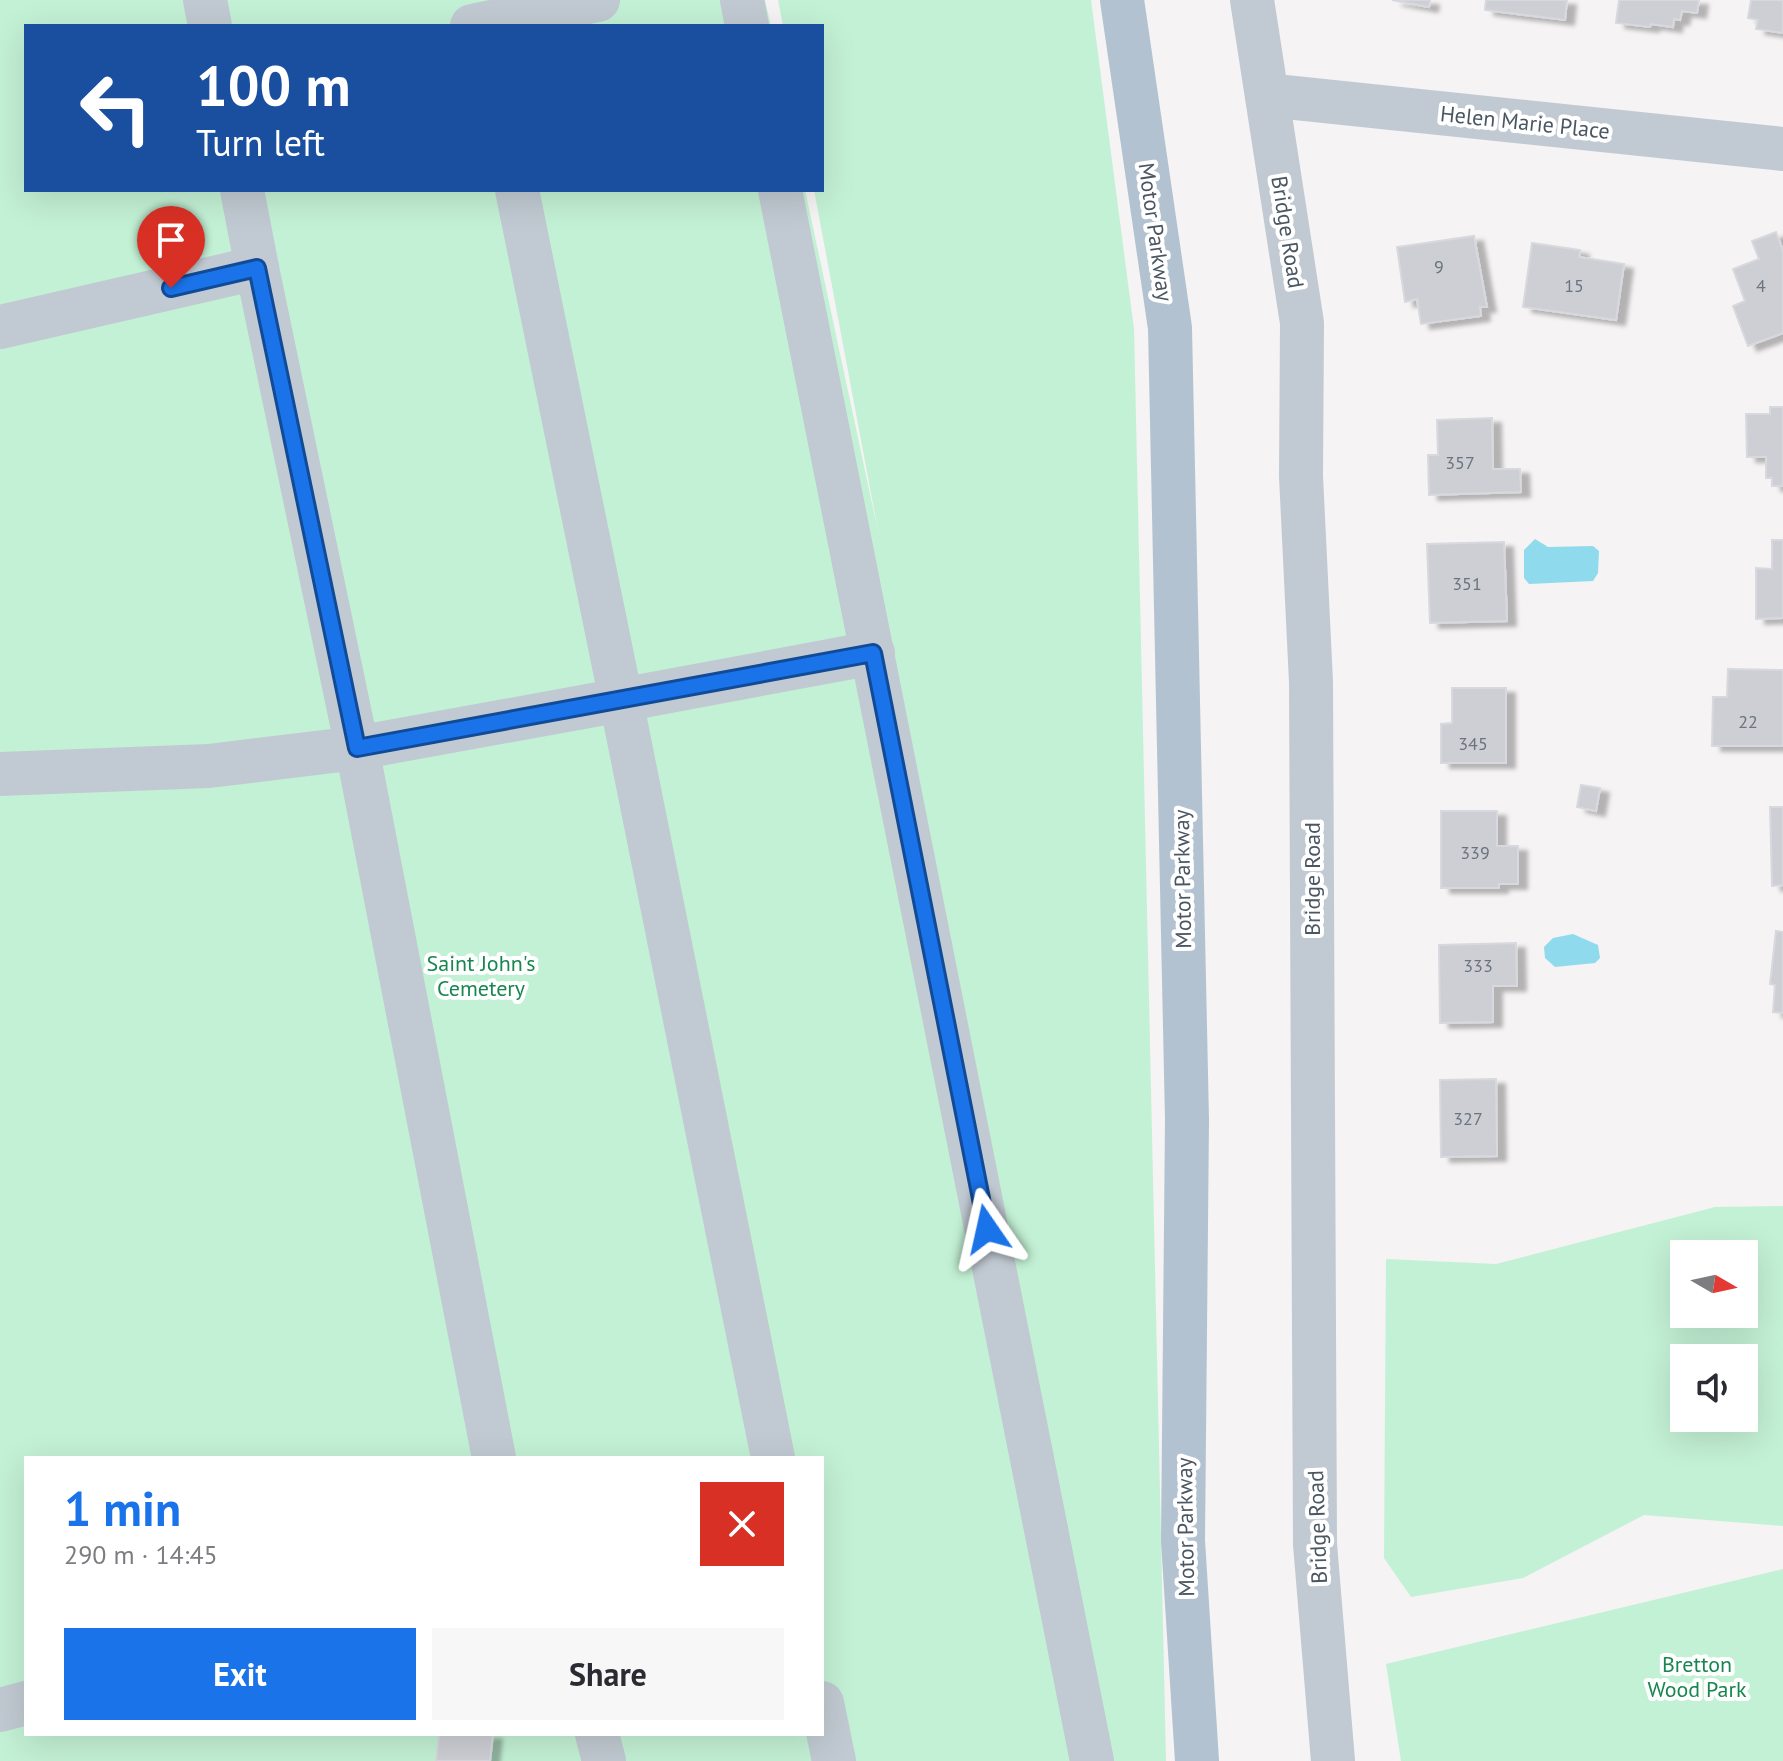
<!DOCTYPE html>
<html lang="en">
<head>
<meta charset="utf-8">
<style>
	body { margin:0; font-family:"PT Sans",sans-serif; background:#f7f7f7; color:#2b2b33; height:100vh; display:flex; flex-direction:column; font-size:30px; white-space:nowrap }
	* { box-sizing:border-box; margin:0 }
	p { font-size:26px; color:#7c7c81 }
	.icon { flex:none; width:44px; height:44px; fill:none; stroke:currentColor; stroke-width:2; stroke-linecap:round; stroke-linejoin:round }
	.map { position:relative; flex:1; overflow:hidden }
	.sheet { position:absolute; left:24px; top:1456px; width:800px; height:280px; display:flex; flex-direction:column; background:#fff; border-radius:0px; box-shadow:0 8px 32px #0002 }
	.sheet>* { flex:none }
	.guide { position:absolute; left:24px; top:24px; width:800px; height:168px; border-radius:0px; box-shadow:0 8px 32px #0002; background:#1a4fa0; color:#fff; overflow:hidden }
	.needle { width:52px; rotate:99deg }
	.tools { position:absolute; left:1670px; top:1240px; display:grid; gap:16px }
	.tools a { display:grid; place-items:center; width:88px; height:88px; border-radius:0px; background:#fff; box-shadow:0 8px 32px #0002; font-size:40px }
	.pin { position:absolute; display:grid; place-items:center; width:68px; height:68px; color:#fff; margin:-82px -34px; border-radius:50% 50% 50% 0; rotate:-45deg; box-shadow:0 0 8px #0007 }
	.pin .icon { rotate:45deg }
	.me { position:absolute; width:88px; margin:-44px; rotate:349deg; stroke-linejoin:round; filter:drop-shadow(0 0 6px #0008) }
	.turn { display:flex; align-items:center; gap:28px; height:168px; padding:0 40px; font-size:36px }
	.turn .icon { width:104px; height:104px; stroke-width:2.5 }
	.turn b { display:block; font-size:56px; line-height:68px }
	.round { display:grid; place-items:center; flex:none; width:84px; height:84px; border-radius:0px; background:#f7f7f7 }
	.headline { display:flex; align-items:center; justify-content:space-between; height:136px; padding:0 40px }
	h1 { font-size:48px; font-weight:700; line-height:60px; color:#1a73e8 }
	.action { display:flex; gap:16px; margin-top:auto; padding:16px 40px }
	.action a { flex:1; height:92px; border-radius:0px; background:#1a73e8; color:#fff; font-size:32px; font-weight:700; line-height:92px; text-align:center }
	.action a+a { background:#f7f7f7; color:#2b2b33 }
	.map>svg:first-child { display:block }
	.green { fill:#c3f1d5; fill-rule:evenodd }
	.water { fill:#90daee }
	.building { fill:#cdcfd5; stroke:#d7d9de; stroke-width:2; filter:url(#shadow) }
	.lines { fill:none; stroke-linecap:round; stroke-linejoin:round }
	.minor { stroke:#c1cad2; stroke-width:44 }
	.major { stroke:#b3c2d1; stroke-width:44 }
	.route-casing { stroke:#114b97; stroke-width:20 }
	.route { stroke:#1a73e8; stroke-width:14 }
	.labels { text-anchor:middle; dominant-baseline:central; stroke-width:8; stroke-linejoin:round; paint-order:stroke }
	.number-label { font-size:18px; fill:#6b747e }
	.street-label { font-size:22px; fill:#4a5661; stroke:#fff }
	.park-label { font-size:22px; fill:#17864f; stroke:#fff }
</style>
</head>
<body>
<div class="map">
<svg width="1783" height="1761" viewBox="0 0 1783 1761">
	<defs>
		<filter id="shadow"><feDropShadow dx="9" dy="5" stdDeviation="2" flood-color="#0004"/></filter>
	</defs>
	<rect width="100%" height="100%" fill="#f5f3f3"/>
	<g class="green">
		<path d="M0,0H765L771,26H26V190H805L879,536L814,190H822V26H783L778,0H1091L1134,329L1166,1761H0ZM26,1458H822V1734H26Z"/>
		<path d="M1783,1206V1526L1644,1515L1523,1578L1411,1597L1384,1558L1386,1259L1496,1264L1715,1207ZM1744,1254V1314H1684V1254ZM1684,1358H1744V1418H1684Z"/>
		<polygon points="1783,1569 1783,1761 1401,1761 1386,1664"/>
	</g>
	<g class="water">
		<polygon points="1535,539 1548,547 1593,546 1599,551 1598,573 1593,581 1529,584 1524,578 1524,550"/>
		<polygon points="1573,934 1598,945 1600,958 1595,963 1555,967 1545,958 1544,947 1553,938"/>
	</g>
	<g class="building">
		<polygon points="1392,0 1430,0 1429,7"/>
		<polygon points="1486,0 1567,0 1565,20 1485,10"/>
		<polygon points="1619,0 1699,0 1697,13 1682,11 1680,20 1674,19 1673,27 1651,24 1650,27 1616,23"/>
		<polygon points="1751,0 1783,0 1783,33 1756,29 1758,20 1748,18"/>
		<polygon points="1776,232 1783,251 1783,333 1748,346 1733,306 1745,301 1733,269 1759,259 1752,241"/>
		<polygon points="1474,236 1487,307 1480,307 1481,316 1421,324 1417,299 1405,302 1397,247"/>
		<polygon points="1532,243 1580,250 1579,257 1624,264 1616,320 1523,307"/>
		<polygon points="1770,407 1783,407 1783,486 1772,486 1772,478 1766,478 1766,457 1747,457 1746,414 1770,414"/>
		<polygon points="1492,418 1493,469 1520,469 1521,492 1429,495 1428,455 1438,455 1437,420"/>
		<polygon points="1772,540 1783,540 1783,618 1756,619 1756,568 1772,569"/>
		<polygon points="1504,542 1507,621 1430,623 1427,544"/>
		<polygon points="1728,669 1783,670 1783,746 1712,746 1713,697 1727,697"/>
		<polygon points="1452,688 1506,688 1506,763 1441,763 1441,724 1452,723"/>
		<polygon points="1581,785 1600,788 1596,811 1577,807"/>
		<polygon points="1770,807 1783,807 1783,885 1772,886"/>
		<polygon points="1441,811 1497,811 1497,846 1518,846 1518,884 1499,884 1499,888 1441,888"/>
		<polygon points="1776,931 1783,932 1783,1013 1773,1012 1775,985 1770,984"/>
		<polygon points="1516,943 1517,986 1493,986 1493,1022 1440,1023 1439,945"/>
		<polygon points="1496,1079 1497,1156 1441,1157 1440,1080"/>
		<polygon points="439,1734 493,1734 490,1761 436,1761"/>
	</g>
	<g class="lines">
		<g class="minor">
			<polyline points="205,0 210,26"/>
			<polyline points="742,0 747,26"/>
			<polyline points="1252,0 1302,323 1301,476 1311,682 1315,1544 1333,1761"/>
			<polyline points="472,26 598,0"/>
			<polyline points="1267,95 1783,149"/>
			<polyline points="242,190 257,268"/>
			<polyline points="780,190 1092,1761"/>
			<polyline points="0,327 257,268 357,748 209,766 0,774"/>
			<polyline points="494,1458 357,748 621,700 517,190"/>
			<polyline points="773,1458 621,700 873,653"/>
			<polyline points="822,1703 834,1761"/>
			<polyline points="0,1710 26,1703"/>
			<polyline points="597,1734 604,1761"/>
		</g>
		<polyline class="major" points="1122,0 1170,328 1187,1120 1183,1541 1197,1761"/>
	</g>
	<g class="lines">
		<g class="route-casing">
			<polyline id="route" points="171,288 257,268 357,748 873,653 987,1229"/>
		</g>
		<use href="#route" class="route"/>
	</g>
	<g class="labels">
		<g class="number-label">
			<text x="1439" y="266">9</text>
			<text x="1574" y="285">15</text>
			<text x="1761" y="285">4</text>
			<text x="1460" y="462">357</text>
			<text x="1467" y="583">351</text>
			<text x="1748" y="721">22</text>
			<text x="1473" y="743">345</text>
			<text x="1475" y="852">339</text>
			<text x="1478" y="965">333</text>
			<text x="1468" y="1118">327</text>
		</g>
		<g class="street-label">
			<text transform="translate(1525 122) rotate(6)">Helen Marie Place</text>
			<text transform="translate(1156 232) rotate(82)">Motor Parkway</text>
			<text transform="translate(1288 232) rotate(81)">Bridge Road</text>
			<text transform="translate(1182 879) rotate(-91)">Motor Parkway</text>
			<text transform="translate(1312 879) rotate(-90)">Bridge Road</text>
			<text transform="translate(1185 1527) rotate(-91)">Motor Parkway</text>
			<text transform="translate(1317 1527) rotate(-92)">Bridge Road</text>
		</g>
		<g class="park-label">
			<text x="481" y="963">Saint John's<tspan x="481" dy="25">Cemetery</tspan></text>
			<text x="1697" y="1664">Bretton<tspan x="1697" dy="25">Wood Park</tspan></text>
		</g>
	</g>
</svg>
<div class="tools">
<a><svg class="needle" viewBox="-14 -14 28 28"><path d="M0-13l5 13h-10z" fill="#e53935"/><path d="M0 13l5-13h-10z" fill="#7c7c81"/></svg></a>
<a><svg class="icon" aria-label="sound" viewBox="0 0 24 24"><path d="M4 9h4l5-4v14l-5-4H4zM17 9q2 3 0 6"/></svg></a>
</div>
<div class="pin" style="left:171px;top:288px;background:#d93025"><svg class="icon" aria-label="arrive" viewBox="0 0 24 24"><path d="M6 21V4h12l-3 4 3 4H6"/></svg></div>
<svg class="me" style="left:987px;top:1229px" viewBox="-20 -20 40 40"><path d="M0-17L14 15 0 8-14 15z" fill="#1a73e8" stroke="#fff" stroke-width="4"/></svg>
<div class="guide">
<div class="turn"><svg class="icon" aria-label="left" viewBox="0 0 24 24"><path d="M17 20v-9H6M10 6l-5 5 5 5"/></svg><div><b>100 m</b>Turn left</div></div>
</div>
<section class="sheet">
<div class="headline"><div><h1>1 min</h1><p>290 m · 14:45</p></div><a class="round" style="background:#d93025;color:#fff"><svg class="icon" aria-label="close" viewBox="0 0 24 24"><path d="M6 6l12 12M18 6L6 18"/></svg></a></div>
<div class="action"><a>Exit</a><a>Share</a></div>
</section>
</div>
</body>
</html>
